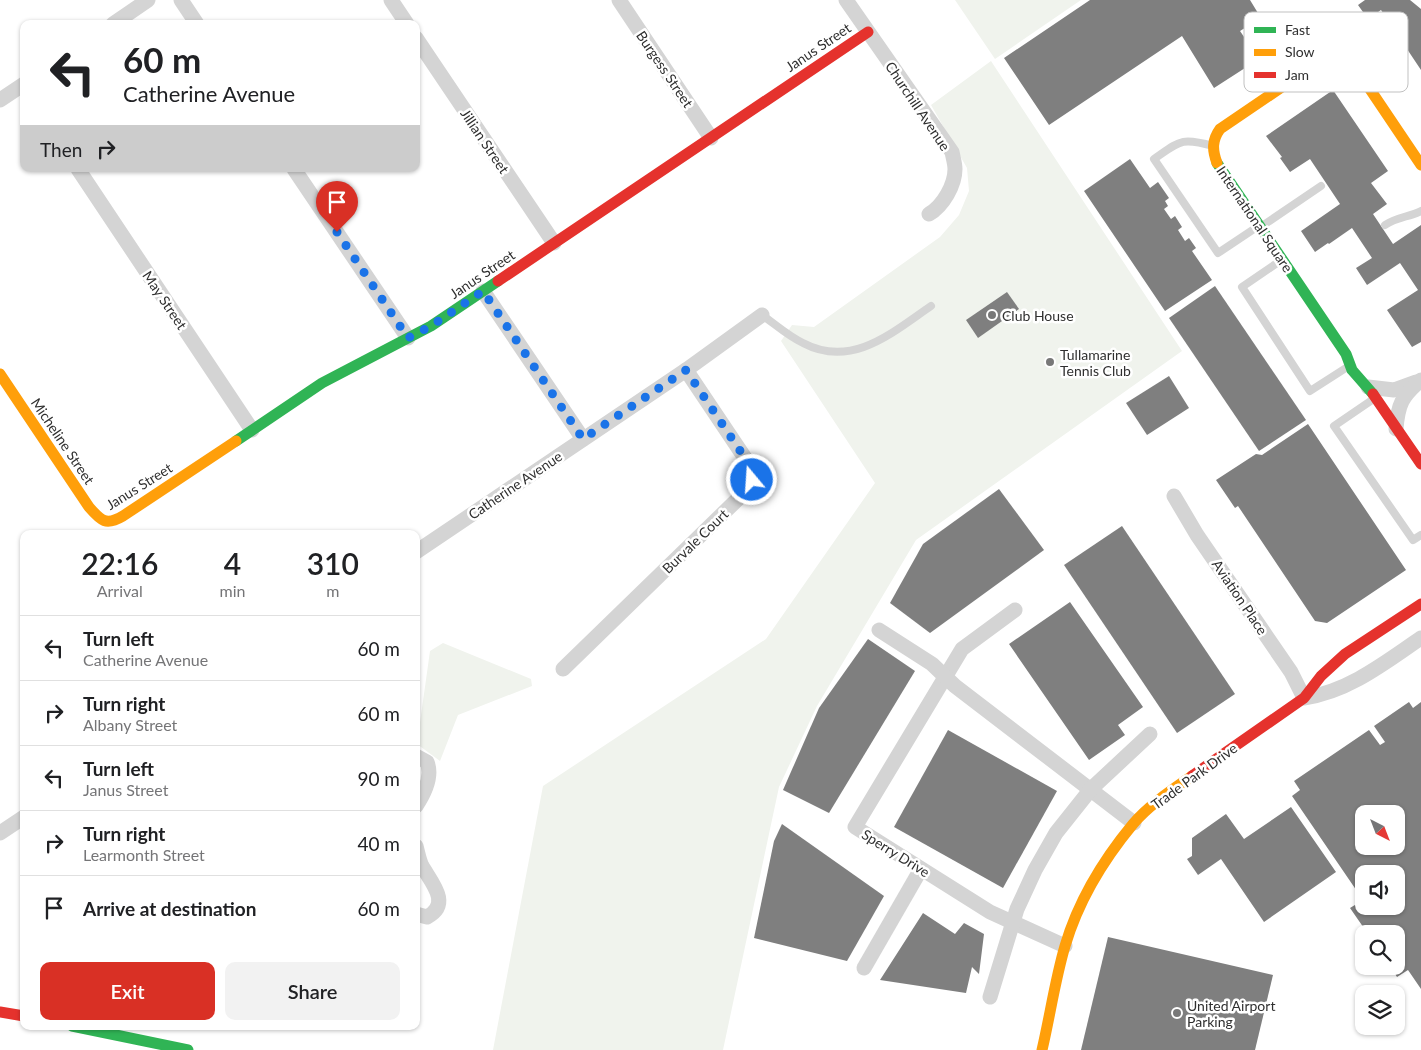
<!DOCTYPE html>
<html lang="en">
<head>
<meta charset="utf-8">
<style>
	body { margin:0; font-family:Lato,sans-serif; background:#f2f2f2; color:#202124; height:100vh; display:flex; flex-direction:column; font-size:19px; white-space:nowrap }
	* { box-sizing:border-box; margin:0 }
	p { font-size:16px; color:#757577 }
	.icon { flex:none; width:28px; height:28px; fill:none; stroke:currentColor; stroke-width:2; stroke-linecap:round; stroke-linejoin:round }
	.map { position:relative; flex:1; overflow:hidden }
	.drawer { position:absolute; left:20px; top:530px; width:400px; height:500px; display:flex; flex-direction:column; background:#fff; border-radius:10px; box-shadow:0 1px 4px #0004 }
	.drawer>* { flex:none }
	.banner { position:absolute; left:20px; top:20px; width:400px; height:152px; border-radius:10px; box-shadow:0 1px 4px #0004; background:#fff; color:#202124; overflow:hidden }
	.needle { width:32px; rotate:138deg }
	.tools { position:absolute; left:1355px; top:805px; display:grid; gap:10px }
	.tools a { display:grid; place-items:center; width:50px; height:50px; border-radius:10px; background:#fff; box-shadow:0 1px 4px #0004; font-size:25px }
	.pin { position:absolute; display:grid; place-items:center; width:42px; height:42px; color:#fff; margin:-51px -21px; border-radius:50% 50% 50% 0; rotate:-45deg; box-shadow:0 0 5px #0007 }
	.pin .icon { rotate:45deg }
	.me { position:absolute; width:55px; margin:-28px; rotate:342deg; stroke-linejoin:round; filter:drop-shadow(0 0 4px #0008) }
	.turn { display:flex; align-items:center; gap:18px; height:105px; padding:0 20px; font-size:22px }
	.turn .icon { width:65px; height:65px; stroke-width:2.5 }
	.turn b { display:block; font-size:35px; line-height:42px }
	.then { display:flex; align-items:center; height:48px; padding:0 20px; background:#0003; gap:10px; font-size:19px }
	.eta { display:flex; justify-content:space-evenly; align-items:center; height:85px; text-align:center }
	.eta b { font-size:30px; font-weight:600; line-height:35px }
	.action { display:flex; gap:10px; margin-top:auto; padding:10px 20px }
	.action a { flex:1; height:58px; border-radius:10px; background:#d93025; color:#fff; font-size:20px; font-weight:600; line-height:58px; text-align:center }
	.action a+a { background:#f2f2f2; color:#202124 }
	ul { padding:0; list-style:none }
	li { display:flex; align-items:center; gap:15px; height:65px; padding:0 20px; border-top:1px solid #e0e0e0 }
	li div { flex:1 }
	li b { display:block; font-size:19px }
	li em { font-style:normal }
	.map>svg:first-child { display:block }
	.green { fill:#f0f3ed }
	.building { fill:#7f7f7f; fill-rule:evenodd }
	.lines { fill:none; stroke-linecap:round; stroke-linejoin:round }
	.lane { stroke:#d4d4d4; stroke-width:8 }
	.street { stroke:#d4d4d4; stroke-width:15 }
	.fast { stroke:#30b455; stroke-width:11 }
	.slow { stroke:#ff9f0a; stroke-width:11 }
	.jam { stroke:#e5322d; stroke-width:11 }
	.route { stroke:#1a73e8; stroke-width:9; stroke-dasharray:0 16.2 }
	.poi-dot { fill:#787878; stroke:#fff; stroke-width:2 }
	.labels { text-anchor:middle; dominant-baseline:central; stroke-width:5; stroke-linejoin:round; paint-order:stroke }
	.street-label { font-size:14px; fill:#2f2f2f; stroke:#fff }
	.poi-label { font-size:14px; fill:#2f2f2f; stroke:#fff; text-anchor:start }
	.key { fill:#fff; stroke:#c1c1c1; stroke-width:1 }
	.key-label { font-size:14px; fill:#2f2f2f }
</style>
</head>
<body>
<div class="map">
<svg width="1421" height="1050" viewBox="0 0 1421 1050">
	<rect width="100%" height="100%" fill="#fff"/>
	<g class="green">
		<polygon points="955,0 1081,0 995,59"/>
		<polygon points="991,61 1182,351 916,540 817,706 779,787 723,1050 493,1050 543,786 766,639 875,483 781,341 792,325 814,327 940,237 959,215 969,191 967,168 931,105"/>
		<polygon points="443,643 531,679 532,686 458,715 440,761 417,744 430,651"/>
	</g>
	<g class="building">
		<polygon points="1090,0 1250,0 1261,18 1240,31 1259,59 1214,88 1182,36 1049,125 1004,58"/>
		<polygon points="1365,0 1410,0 1421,9 1421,70 1381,10 1368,19 1358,5"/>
		<polygon points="1333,90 1388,171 1371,183 1387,204 1373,214 1393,244 1421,225 1421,342 1412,347 1387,310 1418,290 1400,263 1367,285 1356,268 1372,258 1352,228 1329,244 1328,243 1315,252 1301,231 1340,204 1310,159 1290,172 1280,158 1282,157 1266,136"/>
		<polygon points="1130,159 1150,188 1158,182 1169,198 1165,201 1168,206 1164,209 1171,219 1175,216 1182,227 1178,230 1185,241 1189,238 1196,248 1192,251 1212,280 1165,311 1084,191"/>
		<polygon points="1215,286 1306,420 1259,451 1169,318"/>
		<polygon points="1007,292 1019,309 978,338 966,320"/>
		<polygon points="1169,376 1189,408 1147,435 1126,403"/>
		<polygon points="1308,424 1406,570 1327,623 1315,621 1238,506 1235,508 1216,480 1256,454 1262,455"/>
		<polygon points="999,489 1044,550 930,633 890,603 923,544"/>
		<polygon points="1122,526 1235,694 1177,733 1064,565"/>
		<polygon points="1070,602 1143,707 1118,725 1125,735 1089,760 1009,644"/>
		<polygon points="868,639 915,671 829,813 783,790 819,708"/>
		<path d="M1409,702L1413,708L1421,702V989L1408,970L1397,977L1390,966H1396V934H1368L1350,908L1363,900L1292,796L1300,790L1294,781L1369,730L1380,745L1385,742L1374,726ZM1364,814H1396V846H1364ZM1364,874H1396V906H1364Z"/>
		<polygon points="948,730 1057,791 1003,888 894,827"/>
		<polygon points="1291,807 1336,872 1264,922 1221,859 1198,875 1187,859 1192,856 1192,838 1226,814 1244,839"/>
		<polygon points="782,824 884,896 847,961 754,938 774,841"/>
		<polygon points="923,913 955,934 964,923 984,934 979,974 972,967 966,993 880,980"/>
		<polygon points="1108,937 1273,975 1255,1050 1081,1050"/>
	</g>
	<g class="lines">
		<g class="lane">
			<path d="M1213,146C1181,137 1180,141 1154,159L1218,253L1257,227"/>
			<path d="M1385,225C1397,217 1409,217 1421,211"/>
			<polyline points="1262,226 1321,186"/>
			<polyline points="1280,261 1242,287 1310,391 1349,366"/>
			<path d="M762,315C775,324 788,336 803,343C852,369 893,332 931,306"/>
			<polyline points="1375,398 1334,426 1413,540 1421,535"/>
		</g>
		<g class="street">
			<polyline points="181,0 197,24"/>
			<polyline points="391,0 407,24"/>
			<polyline points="619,0 711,138"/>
			<path d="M846,0L952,152C953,157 955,164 955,169C955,185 943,206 929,214"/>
			<polyline points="113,24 148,0"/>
			<polyline points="416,38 554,243"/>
			<polyline points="0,100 24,84"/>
			<polyline points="78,169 252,430"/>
			<polyline points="294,169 408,338"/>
			<polyline points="483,291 583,439"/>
			<polyline points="1368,387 1394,390 1416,382"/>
			<path d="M1396,429C1398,404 1402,396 1421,380"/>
			<path d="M1174,496L1197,535L1291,672L1304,698C1348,692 1386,662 1421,638"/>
			<polyline points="416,552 686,370 762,315"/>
			<polyline points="1015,610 962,649 855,827 990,912 1065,946"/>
			<polyline points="879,630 932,664 955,686 1134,823"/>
			<path d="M563,669L742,495C751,484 754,478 749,464L686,370"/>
			<path d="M416,756L427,762C433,777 424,794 416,806"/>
			<polyline points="0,833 24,817"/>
			<path d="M416,846C418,853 419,860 422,866C431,882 452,904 427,917L416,914"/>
			<polyline points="864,968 921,869"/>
			<polyline points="990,997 1017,909 1035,870 1056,833 1091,789 1150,734"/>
		</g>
		<g class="fast">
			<polyline points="1217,163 1346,354 1352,370 1373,394"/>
			<polyline points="236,441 322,383 431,326 498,281"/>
			<polyline points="72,1026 188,1050"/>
		</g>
		<g class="slow">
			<path d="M1217,163C1212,150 1212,140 1220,129L1320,61C1333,56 1342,56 1353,64L1421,165"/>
			<path d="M0,374L89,507C101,521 106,526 123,516L236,441"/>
			<path d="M1042,1050C1050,1016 1055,980 1065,946C1078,902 1104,859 1133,824C1149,805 1172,790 1192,776"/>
		</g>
		<g class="jam">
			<polyline points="498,281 868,32"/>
			<polyline points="1373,394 1421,464"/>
			<polyline points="1192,776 1304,698 1321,676 1345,654 1421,604"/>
			<polyline points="0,1012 24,1016"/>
		</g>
	</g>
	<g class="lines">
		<polyline class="route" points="337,232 408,338 431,326 483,291 583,439 686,370 749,464 752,472 752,480"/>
	</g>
	<g class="poi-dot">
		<circle cx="992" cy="315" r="5"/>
		<circle cx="1050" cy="362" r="5"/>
		<circle cx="1177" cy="1013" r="5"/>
	</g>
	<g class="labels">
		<g class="street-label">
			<text transform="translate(818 47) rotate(-34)">Janus Street</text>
			<text transform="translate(665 69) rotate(56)">Burgess Street</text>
			<text transform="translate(918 106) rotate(56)">Churchill Avenue</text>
			<text transform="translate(485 141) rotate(56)">Jillian Street</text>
			<text transform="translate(1255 219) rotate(56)">International Square</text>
			<text transform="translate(482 274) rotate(-34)">Janus Street</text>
			<text transform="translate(165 300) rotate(56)">May Street</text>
			<text transform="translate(63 441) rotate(56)">Micheline Street</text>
			<text transform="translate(515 485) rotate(-34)">Catherine Avenue</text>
			<text transform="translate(139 486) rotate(-32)">Janus Street</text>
			<text transform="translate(695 541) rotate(-44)">Burvale Court</text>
			<text transform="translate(1240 597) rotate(56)">Aviation Place</text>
			<text transform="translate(1194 776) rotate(-36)">Trade Park Drive</text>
			<text transform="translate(896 853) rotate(32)">Sperry Drive</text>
		</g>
		<g class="poi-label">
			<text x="1002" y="315">Club House</text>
			<text x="1060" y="354">Tullamarine<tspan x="1060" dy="16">Tennis Club</tspan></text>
			<text x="1187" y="1005">United Airport<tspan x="1187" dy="16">Parking</tspan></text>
		</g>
	</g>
	<rect x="1244" y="12" width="164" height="80" rx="8" class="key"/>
	<rect x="1254" y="27" width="22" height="6" fill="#30b455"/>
	<rect x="1254" y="49" width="22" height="7" fill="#ff9f0a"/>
	<rect x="1254" y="72" width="22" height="6" fill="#e5322d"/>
	<g class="key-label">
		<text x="1285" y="35">Fast</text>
		<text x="1285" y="57">Slow</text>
		<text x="1285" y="80">Jam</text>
	</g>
</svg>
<div class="tools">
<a><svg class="needle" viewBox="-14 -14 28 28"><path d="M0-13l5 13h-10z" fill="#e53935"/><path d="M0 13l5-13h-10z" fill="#757577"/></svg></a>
<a><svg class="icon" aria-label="sound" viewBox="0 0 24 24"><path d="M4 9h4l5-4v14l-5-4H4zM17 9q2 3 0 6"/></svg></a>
<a><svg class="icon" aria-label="search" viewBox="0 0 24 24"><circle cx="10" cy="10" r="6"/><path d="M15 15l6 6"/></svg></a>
<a><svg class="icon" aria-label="layers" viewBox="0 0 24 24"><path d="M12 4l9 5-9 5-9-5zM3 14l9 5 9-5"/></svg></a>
</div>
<div class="pin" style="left:337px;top:232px;background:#d93025"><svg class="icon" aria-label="arrive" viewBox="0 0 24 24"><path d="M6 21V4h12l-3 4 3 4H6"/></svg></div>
<svg class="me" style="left:752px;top:480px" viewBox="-20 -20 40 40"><circle r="17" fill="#1a73e8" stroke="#fff" stroke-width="3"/><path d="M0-11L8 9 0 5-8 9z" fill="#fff"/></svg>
<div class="banner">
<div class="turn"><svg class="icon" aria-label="left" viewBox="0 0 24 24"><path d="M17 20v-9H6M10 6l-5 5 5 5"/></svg><div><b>60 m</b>Catherine Avenue</div></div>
<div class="then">Then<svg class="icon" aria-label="right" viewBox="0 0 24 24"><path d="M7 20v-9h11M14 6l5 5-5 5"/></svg></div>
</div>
<section class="drawer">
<div class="eta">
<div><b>22:16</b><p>Arrival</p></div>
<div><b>4</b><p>min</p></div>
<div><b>310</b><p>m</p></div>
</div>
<ul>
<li><svg class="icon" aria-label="left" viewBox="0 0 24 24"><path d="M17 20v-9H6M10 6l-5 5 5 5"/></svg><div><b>Turn left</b><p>Catherine Avenue</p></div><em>60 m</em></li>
<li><svg class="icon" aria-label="right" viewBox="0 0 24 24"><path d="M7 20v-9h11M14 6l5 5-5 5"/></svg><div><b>Turn right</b><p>Albany Street</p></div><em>60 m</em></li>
<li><svg class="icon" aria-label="left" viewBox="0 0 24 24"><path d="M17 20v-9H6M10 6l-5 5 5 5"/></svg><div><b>Turn left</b><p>Janus Street</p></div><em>90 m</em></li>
<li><svg class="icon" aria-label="right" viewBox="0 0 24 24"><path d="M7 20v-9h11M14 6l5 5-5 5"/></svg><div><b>Turn right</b><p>Learmonth Street</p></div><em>40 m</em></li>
<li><svg class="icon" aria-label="arrive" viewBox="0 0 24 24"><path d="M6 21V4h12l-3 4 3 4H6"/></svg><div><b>Arrive at destination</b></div><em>60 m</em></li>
</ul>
<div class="action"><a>Exit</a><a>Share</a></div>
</section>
</div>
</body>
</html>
